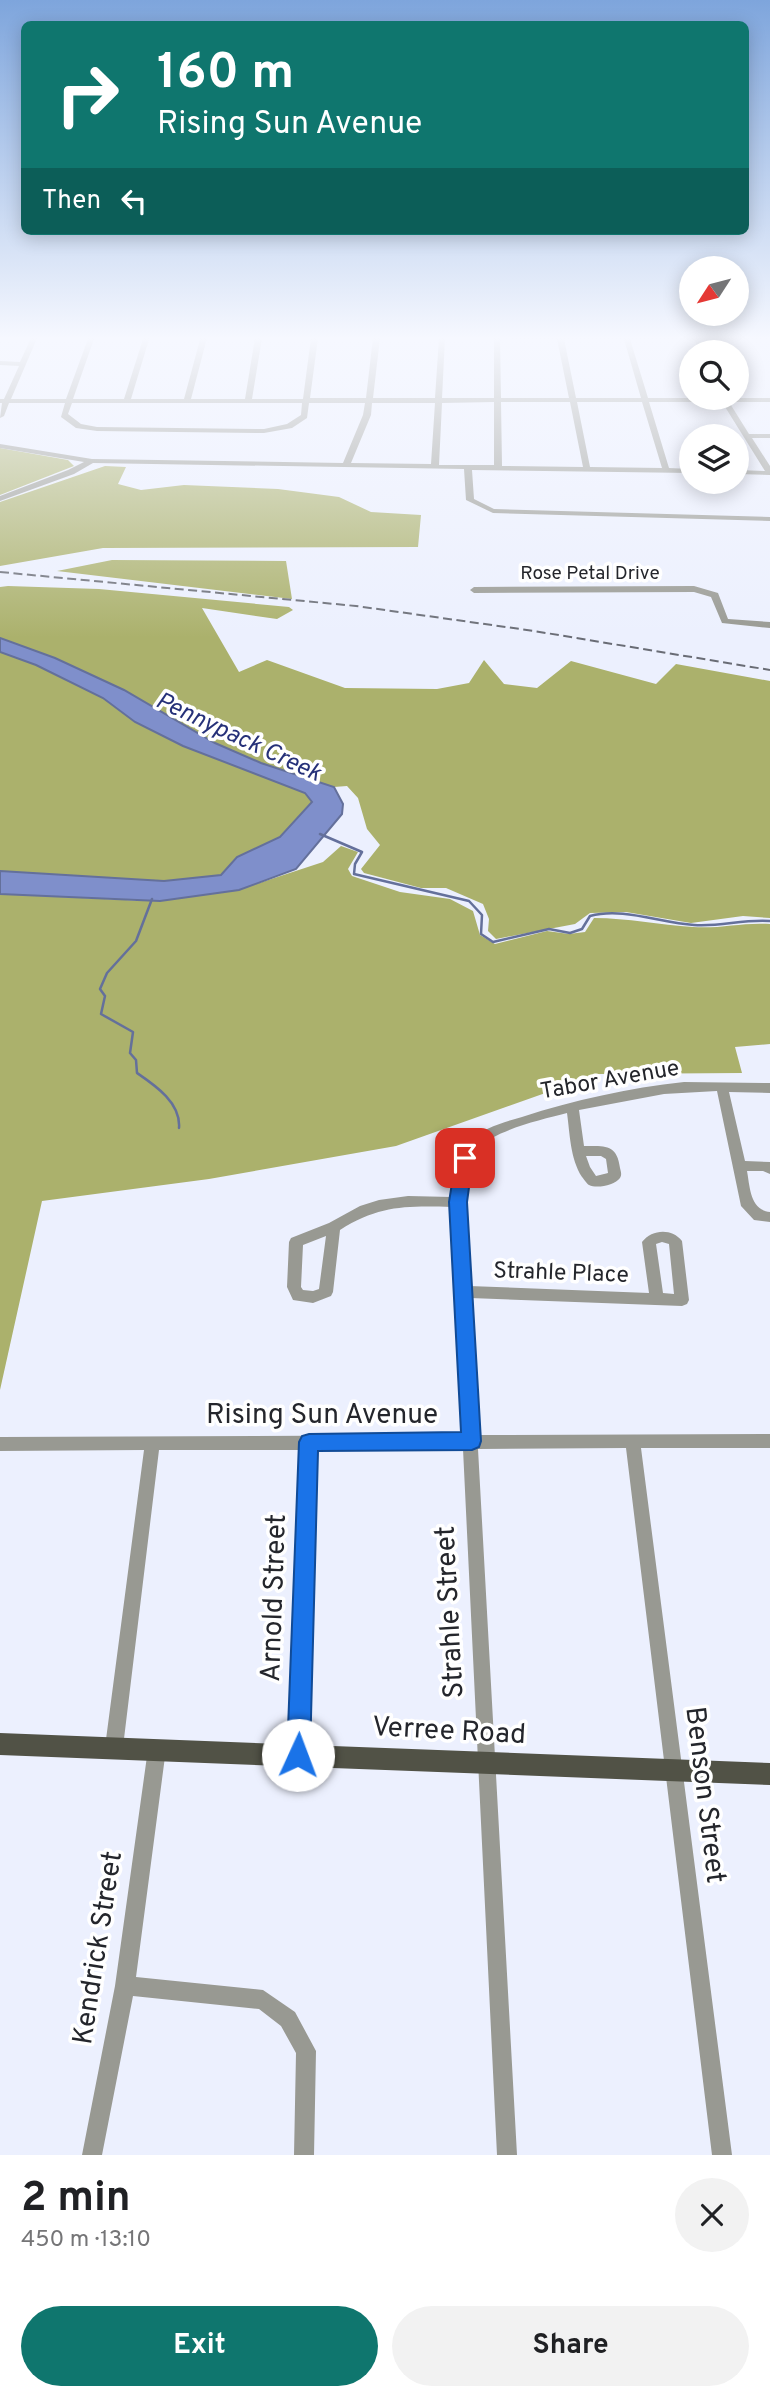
<!DOCTYPE html>
<html lang="en">
<head>
<meta charset="utf-8">
<style>
	body { margin:0; font-family:Overpass,sans-serif; background:#f2f2f2; color:#202124; height:100vh; display:flex; flex-direction:column; font-size:26px; white-space:nowrap }
	* { box-sizing:border-box; margin:0 }
	p { font-size:23px; color:#757577 }
	.icon { flex:none; width:38px; height:38px; fill:none; stroke:currentColor; stroke-width:2; stroke-linecap:round; stroke-linejoin:round }
	.map { position:relative; height:2155px; overflow:hidden }
	.details { display:flex; flex-direction:column; background:#fff; flex:1 }
	.details>* { flex:none }
	.hud { position:absolute; left:21px; top:21px; width:728px; height:214px; border-radius:10px; box-shadow:0 4px 18px #0003; background:#0f766e; color:#fff; overflow:hidden }
	.needle { width:46px; rotate:234deg }
	.tools { position:absolute; left:679px; top:256px; display:grid; gap:14px }
	.tools a { display:grid; place-items:center; width:70px; height:70px; border-radius:50%; background:#fff; box-shadow:0 4px 18px #0003; font-size:35px }
	.pin { position:absolute; display:grid; place-items:center; width:60px; height:60px; color:#fff; margin:-30px; border-radius:14px; box-shadow:0 4px 10px #0006 }
	.me { position:absolute; width:77px; margin:-38px; rotate:2deg; stroke-linejoin:round; filter:drop-shadow(0 0 5px #0008) }
	.turn { display:flex; align-items:center; gap:24px; height:147px; padding:0 21px; font-size:32px }
	.turn .icon { width:91px; height:91px; stroke-width:2.5 }
	.turn b { display:block; font-size:49px; line-height:60px }
	.then { display:flex; align-items:center; height:66px; padding:0 21px; background:#0003; gap:14px; font-size:26px }
	.round { display:grid; place-items:center; flex:none; width:74px; height:74px; border-radius:37px; background:#f2f2f2 }
	.head { display:flex; align-items:center; justify-content:space-between; height:119px; padding:0 21px }
	h1 { font-size:42px; font-weight:700; line-height:52px }
	.cta { display:flex; gap:14px; margin-top:auto; padding:14px 21px }
	.cta a { flex:1; height:80px; border-radius:42px; background:#0f766e; color:#fff; font-size:28px; font-weight:700; line-height:80px; text-align:center }
	.cta a+a { background:#f2f2f2; color:#202124 }
	.map>svg:first-child { display:block }
	.forest { fill:#abb16c }
	.water { fill:#7f8fcb; stroke:#64709b; stroke-width:2 }
	.lines { fill:none; stroke-linecap:round; stroke-linejoin:round }
	.stream { stroke:#64709b; stroke-width:2.5 }
	.minor { fill:#989992; fill-rule:evenodd }
	.major { fill:#515246; fill-rule:evenodd }
	.rail { stroke:#696c75; stroke-width:2; stroke-dasharray:9 4.5; stroke-linecap:butt }
	.route { fill:#1a73e8; stroke:#114b97; stroke-width:2 }
	.labels { text-anchor:middle; dominant-baseline:central; stroke-width:7; stroke-linejoin:round; paint-order:stroke }
	.far-street-label { font-size:19px; fill:#24262c; stroke:#fff }
	.street-label { font-size:23px; fill:#24262c; stroke:#fff }
	.water-label { font-size:24px; font-style:italic; fill:#263179; stroke:#fff }
	.near-street-label { font-size:28px; fill:#24262c; stroke:#fff }
</style>
</head>
<body>
<div class="map">
<svg width="770" height="2155" viewBox="0 0 770 2155">
	<rect width="100%" height="100%" fill="#ecf0fe"/>
	<g class="forest">
		<polygon points="0,448 68,460 74,466 0,495"/>
		<polygon points="105,466 126,467 118,484 141,490 184,485 278,489 339,497 371,512 421,515 418,547 103,548 0,566 0,502"/>
		<polygon points="112,560 286,561 292,599 57,571"/>
		<polygon points="8,586 99,589 289,607 293,610 277,619 202,608 239,672 267,660 345,688 437,689 469,683 484,660 504,684 537,688 571,661 656,684 676,664 770,681 770,918 743,916 691,923 626,912 590,913 575,924 496,939 488,931 489,919 483,904 446,888 421,888 364,873 361,869 380,845 367,829 358,798 347,786 334,787 261,763 215,743 124,690 55,658 0,638 0,587"/>
		<polygon points="0,652 36,665 103,698 135,722 183,746 306,793 312,802 280,837 237,857 221,875 164,881 0,871"/>
		<path d="M341,846L358,852L348,869L352,876L400,892L450,899L473,911L480,935L495,944L547,931L569,934L585,932L594,918C628,918 659,925 693,927C720,929 743,922 770,924V1044L735,1047L742,1073L599,1074L396,1146L209,1179L42,1201L0,1390V894L146,901L250,886L323,862Z"/>
	</g>
	<polygon class="water" points="0,638 55,658 124,690 215,743 261,763 334,787 343,804 342,814 296,869 239,890 160,901 0,894 0,871 164,881 221,875 237,857 280,837 312,802 305,793 183,746 135,722 103,698 36,665 0,652"/>
	<g class="lines">
		<g class="stream">
			<path d="M320,834L362,852L355,864L354,874L469,901L482,915L481,934L493,942L549,929L570,933L582,929L590,916C623,907 660,923 694,925C721,927 742,919 770,921"/>
			<path d="M152,899L136,941L107,973L100,989L105,996L101,1014L133,1032L130,1053L136,1060L137,1073C156,1086 181,1103 179,1128"/>
		</g>
		<g class="minor">
			<path d="M32,336H38L11,399H66L89,336H95L73,399H124L144,336H150L131,399H184L201,336H770V339H699L708,352H702L693,339H630L648,398H770V402H729L749,434H770V438H752L770,466V475L737,474V470L765,471L722,402H649L669,468L691,469V473L472,470L474,499L494,509L770,517V521L493,513L466,500L464,469L93,463L74,474L0,501V496L68,470L84,462L0,448V444L92,459L343,463L363,415L365,403H309L307,418L292,428L264,433L97,431L76,428L61,417L65,403H9L4,416L0,418L2,403H0V399H4L19,366L0,365V361L20,362ZM207,338H255L245,399H191ZM262,338H311L303,399H252ZM318,338H373L366,398H310ZM380,338H439L435,398H373ZM445,338H494V398H442ZM500,338L557,339L569,398H501ZM564,339H624L641,398H576ZM494,402V465H439L442,403ZM501,402H570L583,467L502,466ZM577,402H642L662,468L590,467ZM72,403H302L301,415L287,424L264,429L97,427L81,424L68,414ZM372,403H435L431,464L351,463L371,415Z"/>
			<polygon points="694,586 718,593 728,619 770,622 770,628 722,623 711,597 694,592 474,593 470,590 474,587"/>
			<path d="M684,1082L770,1083V1093L729,1092L745,1161L770,1162V1174L763,1171H747C750,1187 750,1210 770,1212V1222L754,1220L741,1206L717,1091L664,1094L579,1110L584,1146C605,1146 617,1144 620,1168C621,1172 622,1175 620,1178C615,1185 597,1189 589,1185C587,1184 583,1178 582,1177C570,1158 570,1134 567,1113C540,1120 499,1129 477,1148C457,1166 468,1259 469,1286L649,1293L642,1242C652,1229 672,1228 682,1241L689,1300L687,1304L682,1306L470,1298L478,1435L770,1434V1448H641L732,2155H712L626,1448L478,1449L517,2155H497L463,1449L316,1450L307,1755L304,1761L298,1764L292,1761L289,1755L301,1450H159L123,1747L120,1753L114,1756L108,1753L105,1747L144,1450L0,1451V1437L462,1435L452,1207C406,1206 380,1205 340,1230L333,1292L331,1296L313,1303L293,1300L287,1287L289,1242L291,1238L329,1223L360,1206L379,1200L408,1196L452,1197C454,1179 454,1154 468,1141C483,1128 504,1122 522,1117C574,1100 629,1088 684,1082ZM586,1156H601L606,1159L608,1173L596,1176L590,1167ZM326,1236L319,1289L313,1291L303,1290L301,1287L303,1245ZM662,1242L669,1244L674,1294L663,1293L656,1244Z"/>
			<polygon points="157,1740 163,1743 166,1749 136,1977 263,1990 295,2012 316,2051 314,2155 294,2155 296,2053 281,2026 259,2009 133,1996 102,2155 82,2155 115,1986 148,1749 151,1743"/>
		</g>
		<polygon class="major" points="0,1733 770,1763 770,1785 0,1755"/>
		<polyline class="rail" points="0,572 356,606 534,631 770,670"/>
	</g>
	<linearGradient id="sky" x2="0" y2="1"><stop stop-color="#7ea5dc"/><stop offset="0.53" stop-color="#f6f8ff"/><stop offset="1" stop-color="#f6f8ff" stop-opacity="0"/></linearGradient>
	<rect width="770" height="638" fill="url(#sky)"/>
	<polygon class="route" points="465,1152 473,1158 467,1202 481,1441 479,1447 472,1450 318,1451 310,1755 306,1763 298,1766 290,1763 287,1755 299,1442 302,1436 309,1434 461,1432 449,1202 456,1158"/>
	<g class="labels">
		<g class="far-street-label">
			<text x="590" y="574">Rose Petal Drive</text>
		</g>
		<g class="street-label">
			<text transform="translate(610 1081) rotate(-10)">Tabor Avenue</text>
			<text transform="translate(561 1274) rotate(2)">Strahle Place</text>
		</g>
		<g class="water-label">
			<text transform="translate(238 738) rotate(25)">Pennypack Creek</text>
		</g>
		<g class="near-street-label">
			<text x="322" y="1416">Rising Sun Avenue</text>
			<text transform="translate(275 1598) rotate(-88)">Arnold Street</text>
			<text transform="translate(451 1612) rotate(-93)">Strahle Street</text>
			<text transform="translate(449 1732) rotate(3)">Verree Road</text>
			<text transform="translate(704 1795) rotate(83)">Benson Street</text>
			<text transform="translate(99 1948) rotate(-81)">Kendrick Street</text>
		</g>
	</g>
</svg>
<div class="tools">
<a><svg class="needle" viewBox="-14 -14 28 28"><path d="M0-13l5 13h-10z" fill="#e53935"/><path d="M0 13l5-13h-10z" fill="#757577"/></svg></a>
<a><svg class="icon" aria-label="search" viewBox="0 0 24 24"><circle cx="10" cy="10" r="6"/><path d="M15 15l6 6"/></svg></a>
<a><svg class="icon" aria-label="layers" viewBox="0 0 24 24"><path d="M12 4l9 5-9 5-9-5zM3 14l9 5 9-5"/></svg></a>
</div>
<div class="pin" style="left:465px;top:1158px;background:#d93025"><svg class="icon" aria-label="arrive" viewBox="0 0 24 24"><path d="M6 21V4h12l-3 4 3 4H6"/></svg></div>
<svg class="me" style="left:298px;top:1755px" viewBox="-20 -20 40 40"><circle r="19" fill="#fff"/><path d="M0-13L10 11 0 6-10 11z" fill="#1a73e8"/></svg>
<div class="hud">
<div class="turn"><svg class="icon" aria-label="right" viewBox="0 0 24 24"><path d="M7 20v-9h11M14 6l5 5-5 5"/></svg><div><b>160 m</b>Rising Sun Avenue</div></div>
<div class="then">Then<svg class="icon" aria-label="left" viewBox="0 0 24 24"><path d="M17 20v-9H6M10 6l-5 5 5 5"/></svg></div>
</div>
</div>
<section class="details">
<div class="head"><div><h1>2 min</h1><p>450 m · 13:10</p></div><a class="round"><svg class="icon" aria-label="close" viewBox="0 0 24 24"><path d="M6 6l12 12M18 6L6 18"/></svg></a></div>
<div class="cta"><a>Exit</a><a>Share</a></div>
</section>
</body>
</html>
